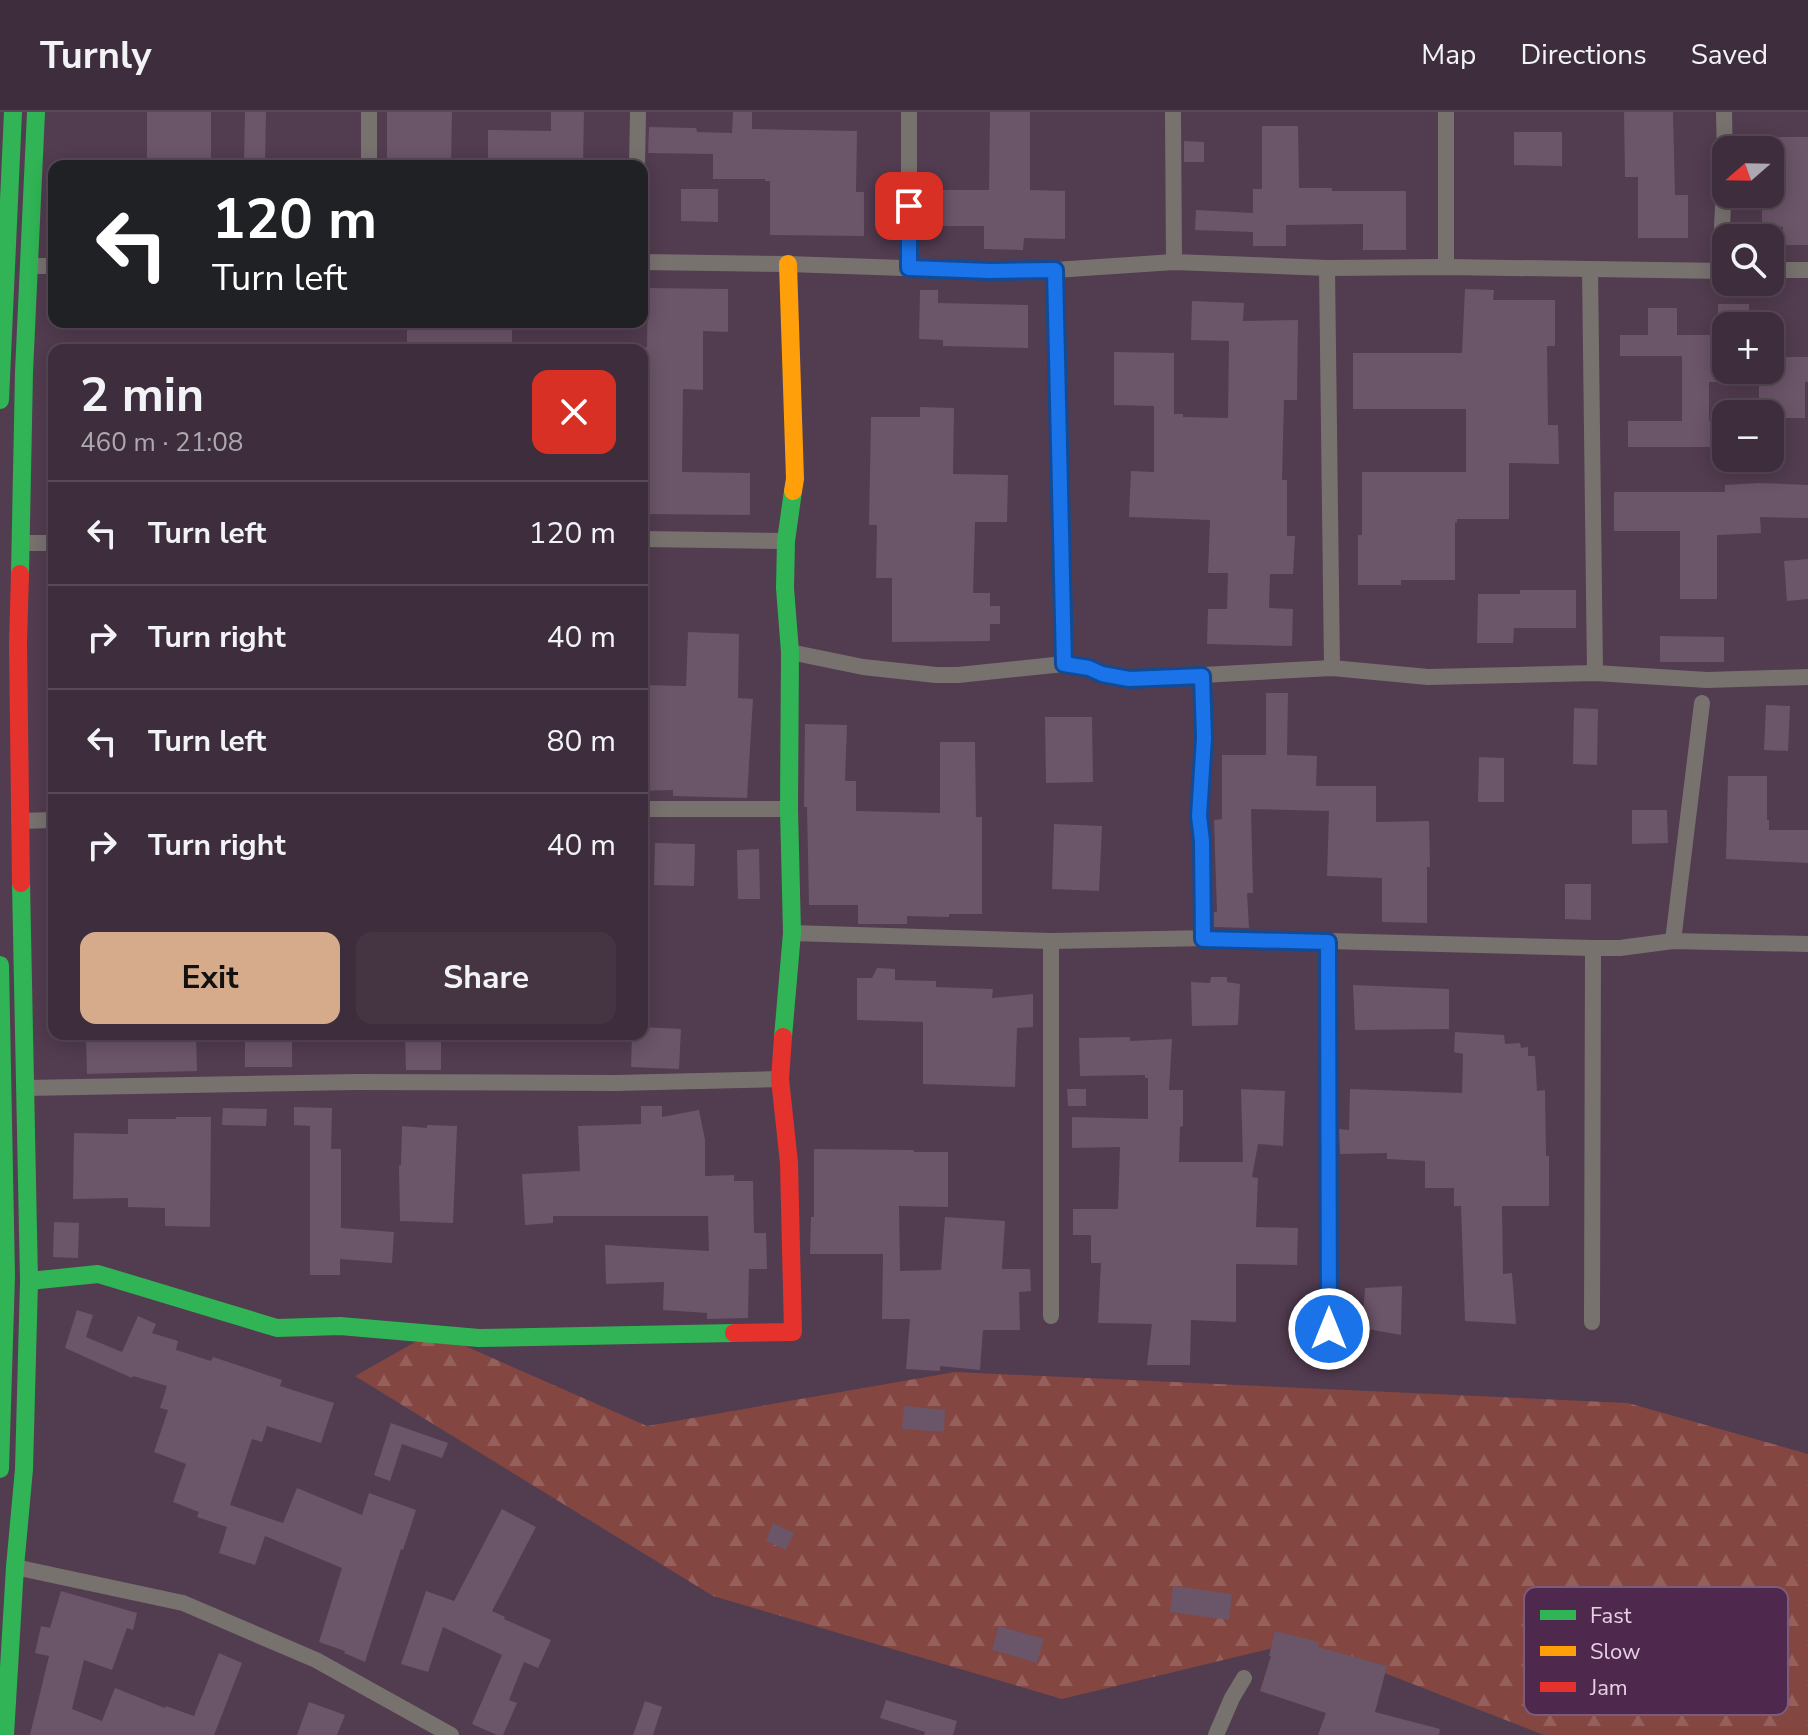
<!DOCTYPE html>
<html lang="en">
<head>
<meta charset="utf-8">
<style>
	body { margin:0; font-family:"Nunito Sans",sans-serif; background:#453543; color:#f1f3f6; height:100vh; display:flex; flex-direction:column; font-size:30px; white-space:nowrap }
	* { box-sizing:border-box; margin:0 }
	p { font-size:26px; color:#ada8af }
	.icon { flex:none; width:44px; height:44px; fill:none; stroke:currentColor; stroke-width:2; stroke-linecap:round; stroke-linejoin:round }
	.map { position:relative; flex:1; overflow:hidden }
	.details { position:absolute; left:48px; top:232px; width:600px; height:696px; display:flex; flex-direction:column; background:#3e2d3c; border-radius:16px; box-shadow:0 4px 20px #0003,0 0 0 2px #574956 }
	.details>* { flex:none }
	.banner { position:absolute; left:48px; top:48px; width:600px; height:168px; border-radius:16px; box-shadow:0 4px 20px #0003,0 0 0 2px #574956; background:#202124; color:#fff; overflow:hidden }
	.needle { width:52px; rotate:250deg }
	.buttons { position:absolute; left:1712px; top:24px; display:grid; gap:16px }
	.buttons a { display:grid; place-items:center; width:72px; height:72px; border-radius:16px; background:#3e2d3c; box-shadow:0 4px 20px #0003,0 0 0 2px #574956; font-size:40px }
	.pin { position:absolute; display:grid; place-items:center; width:68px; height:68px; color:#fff; margin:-34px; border-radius:16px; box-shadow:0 4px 12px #0006 }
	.me { position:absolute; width:88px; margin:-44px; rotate:0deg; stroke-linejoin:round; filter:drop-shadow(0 0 6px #0008) }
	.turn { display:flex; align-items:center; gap:28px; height:168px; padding:0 32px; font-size:36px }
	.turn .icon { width:104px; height:104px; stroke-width:2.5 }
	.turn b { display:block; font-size:56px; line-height:68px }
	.round { display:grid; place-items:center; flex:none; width:84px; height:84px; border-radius:16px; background:#453543 }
	.headline { display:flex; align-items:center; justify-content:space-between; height:136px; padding:0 32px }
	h1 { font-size:48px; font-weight:700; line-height:60px }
	.cta { display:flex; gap:16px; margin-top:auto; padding:16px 32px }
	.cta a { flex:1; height:92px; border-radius:16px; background:#d6ab8b; color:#111; font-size:32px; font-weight:700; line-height:92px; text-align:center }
	.cta a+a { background:#453543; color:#f1f3f6 }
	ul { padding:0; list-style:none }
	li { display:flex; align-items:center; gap:24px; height:104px; padding:0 32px; border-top:2px solid #574956 }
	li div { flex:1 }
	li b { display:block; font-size:30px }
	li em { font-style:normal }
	header { display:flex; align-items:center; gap:48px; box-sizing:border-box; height:112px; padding:0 40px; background:#3e2d3c; border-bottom:2px solid #574956 }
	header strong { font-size:38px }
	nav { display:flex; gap:44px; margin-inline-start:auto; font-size:28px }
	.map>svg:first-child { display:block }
	.forest { fill:url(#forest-firs) }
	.building { fill:#6b5569 }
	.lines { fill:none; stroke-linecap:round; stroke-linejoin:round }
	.street { stroke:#78726f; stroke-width:16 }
	.fast { stroke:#30b455; stroke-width:18 }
	.slow { stroke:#ff9f0a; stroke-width:18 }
	.jam { stroke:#e5322d; stroke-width:18 }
	.route-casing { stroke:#114b97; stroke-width:20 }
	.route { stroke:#1a73e8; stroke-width:14 }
	.key { fill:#4f294d; stroke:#7d5b7b; stroke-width:2 }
	.key-label { font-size:22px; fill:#e7d0e5 }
</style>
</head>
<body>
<header>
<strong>Turnly</strong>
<nav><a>Map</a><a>Directions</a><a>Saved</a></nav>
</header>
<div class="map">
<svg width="1808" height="1623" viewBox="0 0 1808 1623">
	<defs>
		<pattern id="forest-firs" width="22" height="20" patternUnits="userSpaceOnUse" patternTransform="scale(2)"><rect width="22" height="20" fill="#844640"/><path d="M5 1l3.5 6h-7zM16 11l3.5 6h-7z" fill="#95605b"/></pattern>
	</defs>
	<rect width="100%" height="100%" fill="#523c50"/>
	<polygon class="forest" points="433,1220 647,1314 955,1260 1628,1291 1808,1342 1808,1623 1544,1623 1302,1529 1062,1587 713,1484 355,1264"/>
	<g class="building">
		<rect x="147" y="0" width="64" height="54"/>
		<polygon points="245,0 266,0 265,54 244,54"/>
		<polygon points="387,0 452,0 451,54 387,54"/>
		<polygon points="551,0 584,0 583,54 488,54 488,18 551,19"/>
		<polygon points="733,0 752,0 752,17 857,19 856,80 864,80 864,124 770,123 770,69 765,69 765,67 713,67 713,42 648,41 649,15 696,16 697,20 732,21"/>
		<polygon points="990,0 1030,0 1030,78 1065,79 1065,127 1024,126 1023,138 984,137 984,114 930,114 930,78 989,78"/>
		<polygon points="1624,0 1673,0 1675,83 1688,83 1688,126 1638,126 1638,65 1625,65"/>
		<polygon points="1262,14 1298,14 1299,76 1332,76 1332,79 1406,79 1406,138 1363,138 1363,112 1286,113 1286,134 1253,134 1253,120 1195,118 1196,98 1253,101 1253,77 1262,77"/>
		<polygon points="1514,20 1562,20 1562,54 1514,53"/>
		<polygon points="1770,25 1808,25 1808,133 1783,133 1783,115 1762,114 1762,82 1770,82"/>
		<polygon points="1184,29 1204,30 1204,50 1184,50"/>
		<polygon points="681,77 718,77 718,110 681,109"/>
		<polygon points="648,176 728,177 728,220 703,219 703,278 683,277 682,360 750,361 750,403 642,402 643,235 647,235"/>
		<polygon points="1465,177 1494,178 1493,188 1555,188 1555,234 1547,234 1548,313 1558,313 1559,352 1509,351 1509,407 1457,407 1457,411 1455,410 1455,468 1401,468 1401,473 1358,473 1358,423 1362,423 1362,360 1466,360 1466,297 1353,297 1353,241 1462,241"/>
		<polygon points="920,178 938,178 938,191 1028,193 1028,236 943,234 943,228 919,227"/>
		<polygon points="1192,189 1244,191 1243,209 1298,208 1297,288 1284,288 1282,368 1287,368 1287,424 1295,424 1293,462 1270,462 1269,496 1293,497 1292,534 1207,532 1208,497 1227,497 1228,461 1208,461 1210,408 1129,405 1131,359 1154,360 1154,294 1114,293 1114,240 1174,241 1174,302 1183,302 1183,305 1228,306 1229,229 1191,228"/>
		<rect x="1718" y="192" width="31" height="22"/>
		<polygon points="1648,196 1677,196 1677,223 1726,223 1726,270 1709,270 1709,309 1717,309 1717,335 1628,335 1628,309 1682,309 1682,244 1620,244 1620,223 1648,223"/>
		<rect x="407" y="210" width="105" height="28"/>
		<polygon points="1770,245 1808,245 1808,270 1805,270 1805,306 1770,306 1770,302 1759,302 1759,258 1770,258"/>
		<polygon points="920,295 954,296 953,362 1008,363 1007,410 975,410 973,481 990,481 990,494 1000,494 1000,512 990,512 990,529 892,530 892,466 876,466 877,413 869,413 871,305 920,305"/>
		<polygon points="1759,371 1808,373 1808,406 1760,405 1761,421 1717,423 1717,487 1680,487 1680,419 1614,419 1614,380 1725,380 1725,373"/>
		<polygon points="1808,447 1808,487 1787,489 1784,449"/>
		<polygon points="1520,478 1576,478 1576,516 1514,516 1513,531 1477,531 1478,482 1520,482"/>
		<polygon points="688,520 739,522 738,586 753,587 747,686 673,684 673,678 642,679 642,573 686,574"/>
		<polygon points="1660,524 1724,525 1724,550 1660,550"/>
		<polygon points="1266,581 1288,581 1287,643 1317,644 1316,674 1376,674 1376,710 1429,709 1430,755 1427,755 1427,811 1382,810 1382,766 1327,764 1329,699 1251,697 1253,781 1247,781 1249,816 1214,815 1214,800 1217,800 1214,708 1222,707 1222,643 1266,643"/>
		<polygon points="1766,593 1790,594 1788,639 1764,638"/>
		<polygon points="1574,596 1598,597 1597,653 1573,652"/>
		<polygon points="1045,605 1092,605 1093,670 1046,671"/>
		<polygon points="805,612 847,613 845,669 856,669 856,699 940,701 940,630 975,630 976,705 982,705 982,802 949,802 949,805 907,804 907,812 858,812 858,793 809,793 807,695 804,695"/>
		<polygon points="1479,645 1504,646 1504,690 1478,690"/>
		<polygon points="1728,664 1767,664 1767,708 1769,708 1769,718 1808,718 1808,751 1726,747"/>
		<polygon points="1632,698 1667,698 1668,731 1632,732"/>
		<polygon points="1054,712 1102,714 1099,779 1052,777"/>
		<polygon points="655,731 695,732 694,774 654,773"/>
		<polygon points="759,737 760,787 738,787 737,738"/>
		<polygon points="1565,772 1591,772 1591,808 1565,807"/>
		<polygon points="877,856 895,857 895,868 936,869 936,875 993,877 992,886 1033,882 1033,915 1017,916 1015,975 923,972 923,910 857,908 857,866 872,866"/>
		<polygon points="1211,865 1227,865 1227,870 1240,872 1238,913 1192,914 1191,870 1210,871"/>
		<polygon points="1353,873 1449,877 1449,917 1355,918"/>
		<polygon points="642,915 681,917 679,957 631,955 632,922 642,922"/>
		<polygon points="1455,920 1504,923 1505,932 1520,931 1521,936 1528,935 1528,944 1535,944 1537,979 1545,978 1546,1044 1549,1044 1549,1094 1502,1094 1503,1162 1512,1161 1516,1212 1465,1209 1461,1094 1454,1094 1454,1076 1425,1076 1425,1049 1387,1047 1387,1041 1340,1042 1339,1017 1349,1018 1350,977 1462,981 1463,942 1454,940"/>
		<polygon points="86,922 196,922 197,959 87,962"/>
		<rect x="245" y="922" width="47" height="33"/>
		<polygon points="405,922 441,922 441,958 406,958"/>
		<polygon points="1130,925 1130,929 1172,927 1169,978 1183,978 1183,1014 1180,1015 1179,1050 1243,1050 1241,977 1285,979 1283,1034 1258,1032 1252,1065 1258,1066 1256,1115 1298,1116 1297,1153 1236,1152 1236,1210 1191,1208 1190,1253 1147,1253 1152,1212 1098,1211 1101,1151 1091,1151 1091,1123 1073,1123 1073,1097 1118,1097 1120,1035 1072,1036 1072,1005 1148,1007 1148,966 1145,966 1145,963 1080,964 1079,926"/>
		<polygon points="1067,977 1086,977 1086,994 1068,994"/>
		<polygon points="641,994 662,994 662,1005 699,998 705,1028 705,1064 734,1063 734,1069 753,1069 754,1121 766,1121 767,1157 749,1157 748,1206 707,1207 707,1201 663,1198 664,1170 606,1172 605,1133 709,1139 708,1104 553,1104 553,1111 525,1113 522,1062 580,1059 578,1014 641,1012"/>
		<polygon points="294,995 332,996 331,1037 341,1037 341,1116 394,1120 392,1151 340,1147 340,1163 310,1163 310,1014 294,1013"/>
		<polygon points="223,996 267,997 266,1014 222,1013"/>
		<polygon points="176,1005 211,1005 210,1115 165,1114 165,1096 128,1095 128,1086 73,1087 74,1021 128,1022 128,1007 176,1007"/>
		<polygon points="427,1013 457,1014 453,1111 400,1109 399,1053 401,1053 402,1014 427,1016"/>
		<polygon points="814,1037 914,1038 914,1040 948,1040 948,1095 899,1094 900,1159 941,1158 945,1105 1005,1109 1002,1157 1030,1157 1031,1179 1019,1180 1020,1218 983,1218 980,1258 940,1254 940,1259 906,1257 910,1207 882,1207 883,1142 810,1142 811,1105 814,1105"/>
		<polygon points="54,1110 79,1111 78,1146 53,1145"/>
		<polygon points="1402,1174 1401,1223 1362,1216 1365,1176"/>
		<polygon points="77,1198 93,1203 86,1225 122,1240 138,1204 156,1212 152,1221 178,1229 176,1238 211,1249 213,1245 282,1268 280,1274 334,1291 321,1331 267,1314 262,1330 252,1327 230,1393 283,1411 297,1376 362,1403 369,1381 416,1398 403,1438 401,1437 365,1550 344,1541 345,1539 319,1530 342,1456 265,1424 255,1453 219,1441 227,1415 197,1405 199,1400 173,1390 186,1352 154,1340 168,1298 160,1296 167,1274 133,1264 132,1266 65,1236"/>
		<polygon points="904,1294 945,1298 944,1320 902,1317"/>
		<polygon points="391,1311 448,1331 442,1346 402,1332 390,1369 374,1363"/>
		<polygon points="502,1397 536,1415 492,1499 505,1505 504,1507 551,1528 538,1556 524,1550 509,1588 517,1591 503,1623 497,1623 472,1612 502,1543 443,1515 428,1560 401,1552 426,1479 454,1489"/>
		<polygon points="773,1411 794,1421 786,1438 766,1429"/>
		<polygon points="1173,1474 1232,1482 1229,1508 1170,1500"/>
		<polygon points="61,1479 137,1501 133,1518 127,1516 112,1558 84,1548 72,1597 102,1609 115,1576 165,1596 166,1594 194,1604 219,1541 242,1551 214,1623 30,1623 49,1544 35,1541 41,1514 50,1516"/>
		<polygon points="999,1514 1044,1527 1037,1551 992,1538"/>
		<polygon points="1275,1519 1319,1530 1318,1535 1387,1554 1375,1600 1440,1617 1439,1623 1318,1623 1326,1601 1260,1579 1271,1544 1269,1544"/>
		<polygon points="886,1588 957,1609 953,1623 924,1623 925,1620 880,1606"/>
		<polygon points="645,1589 662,1595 653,1623 633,1623"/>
		<polygon points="309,1590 345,1603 337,1623 297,1623"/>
	</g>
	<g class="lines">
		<g class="street">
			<polyline points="1173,0 1174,150"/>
			<polyline points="369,54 369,0"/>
			<polyline points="637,54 638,0"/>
			<polyline points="642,150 788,152 990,159 1055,158 1174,150 1327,156 1446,155 1726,159"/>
			<polyline points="29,154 54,154"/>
			<polyline points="1446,155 1446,0"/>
			<polyline points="909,156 909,0"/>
			<polyline points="1327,156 1332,556"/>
			<polyline points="1590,157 1595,561"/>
			<polyline points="1055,158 1064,552"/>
			<polyline points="1770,158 1808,158"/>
			<polyline points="1720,159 1725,51 1724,0"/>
			<polyline points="642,427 786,429"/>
			<polyline points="20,431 54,431"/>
			<polyline points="790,540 863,555 936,563 958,563 1064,552 1089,556 1102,562 1129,567 1332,556 1428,565 1595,561 1707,568 1808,565"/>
			<polyline points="1202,564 1204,626 1199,704 1202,729 1203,827"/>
			<polyline points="642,697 789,697"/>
			<polyline points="19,709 54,708"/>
			<polyline points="792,821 1051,829 1211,826 1593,836 1620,836 1673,829 1808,832"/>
			<polyline points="1673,829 1702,591"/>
			<polyline points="1328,830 1329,1217"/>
			<polyline points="26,976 356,970 615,971 780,967"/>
			<polyline points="1051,1204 1051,829"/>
			<polyline points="1592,1210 1593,836"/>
			<polyline points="15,1455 183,1491 316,1548 451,1623"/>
			<polyline points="1216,1623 1232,1586 1244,1566"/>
		</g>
		<g class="fast">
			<polyline points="0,288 13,0"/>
			<polyline points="20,462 24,260 36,0"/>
			<polyline points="0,853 6,1164 0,1357"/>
			<polyline points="783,925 792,821 789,697 790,540 785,476 786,429 793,379"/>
			<polyline points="29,1169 98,1162 277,1216 340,1214 479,1226 734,1221"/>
			<polyline points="5,1623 15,1455 24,1357 29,1169 21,771"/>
		</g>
		<polyline class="slow" points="788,152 795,367 793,379"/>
		<g class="jam">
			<polyline points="20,462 18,531 21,771"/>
			<polyline points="734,1221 793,1220 789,1051 780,967 783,925"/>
		</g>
	</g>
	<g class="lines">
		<g class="route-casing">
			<polyline id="route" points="909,94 909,156 990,159 1055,158 1064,552 1089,556 1102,562 1129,567 1202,564 1204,626 1199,704 1202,729 1203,827 1328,830 1329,1217"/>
		</g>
		<use href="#route" class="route"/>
	</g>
	<rect x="1524" y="1475" width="264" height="128" rx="12" class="key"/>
	<rect x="1540" y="1498" width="36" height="10" fill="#30b455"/>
	<rect x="1540" y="1534" width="36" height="10" fill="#ff9f0a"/>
	<rect x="1540" y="1570" width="36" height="10" fill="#e5322d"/>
	<g class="key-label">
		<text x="1590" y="1511">Fast</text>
		<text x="1590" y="1547">Slow</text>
		<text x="1590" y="1583">Jam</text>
	</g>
</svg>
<div class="buttons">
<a><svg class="needle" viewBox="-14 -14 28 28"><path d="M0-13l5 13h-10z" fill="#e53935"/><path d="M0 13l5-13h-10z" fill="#ada8af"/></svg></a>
<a><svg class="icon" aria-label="search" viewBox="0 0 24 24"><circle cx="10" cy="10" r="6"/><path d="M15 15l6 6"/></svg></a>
<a>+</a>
<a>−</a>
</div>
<div class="pin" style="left:909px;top:94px;background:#d93025"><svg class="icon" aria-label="arrive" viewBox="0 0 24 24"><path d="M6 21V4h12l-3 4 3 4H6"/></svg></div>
<svg class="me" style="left:1329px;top:1217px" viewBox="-20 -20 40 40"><circle r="17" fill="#1a73e8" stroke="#fff" stroke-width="3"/><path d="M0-11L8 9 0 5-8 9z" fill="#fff"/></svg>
<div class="banner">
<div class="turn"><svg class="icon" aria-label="left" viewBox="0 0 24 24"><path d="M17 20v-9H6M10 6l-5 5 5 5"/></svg><div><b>120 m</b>Turn left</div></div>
</div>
<section class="details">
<div class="headline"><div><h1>2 min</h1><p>460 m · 21:08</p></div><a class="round" style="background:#d93025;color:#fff"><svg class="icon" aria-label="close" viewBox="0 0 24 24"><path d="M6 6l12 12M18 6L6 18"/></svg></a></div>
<ul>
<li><svg class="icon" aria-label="left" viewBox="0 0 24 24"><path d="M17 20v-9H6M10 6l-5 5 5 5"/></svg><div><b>Turn left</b></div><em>120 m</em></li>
<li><svg class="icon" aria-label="right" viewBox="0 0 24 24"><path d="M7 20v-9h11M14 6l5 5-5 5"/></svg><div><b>Turn right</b></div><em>40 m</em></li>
<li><svg class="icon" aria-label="left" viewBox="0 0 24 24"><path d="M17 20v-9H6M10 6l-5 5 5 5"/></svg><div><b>Turn left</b></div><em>80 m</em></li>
<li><svg class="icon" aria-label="right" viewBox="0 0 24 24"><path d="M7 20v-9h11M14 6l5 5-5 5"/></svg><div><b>Turn right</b></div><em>40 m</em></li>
</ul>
<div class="cta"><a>Exit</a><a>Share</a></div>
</section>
</div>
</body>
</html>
